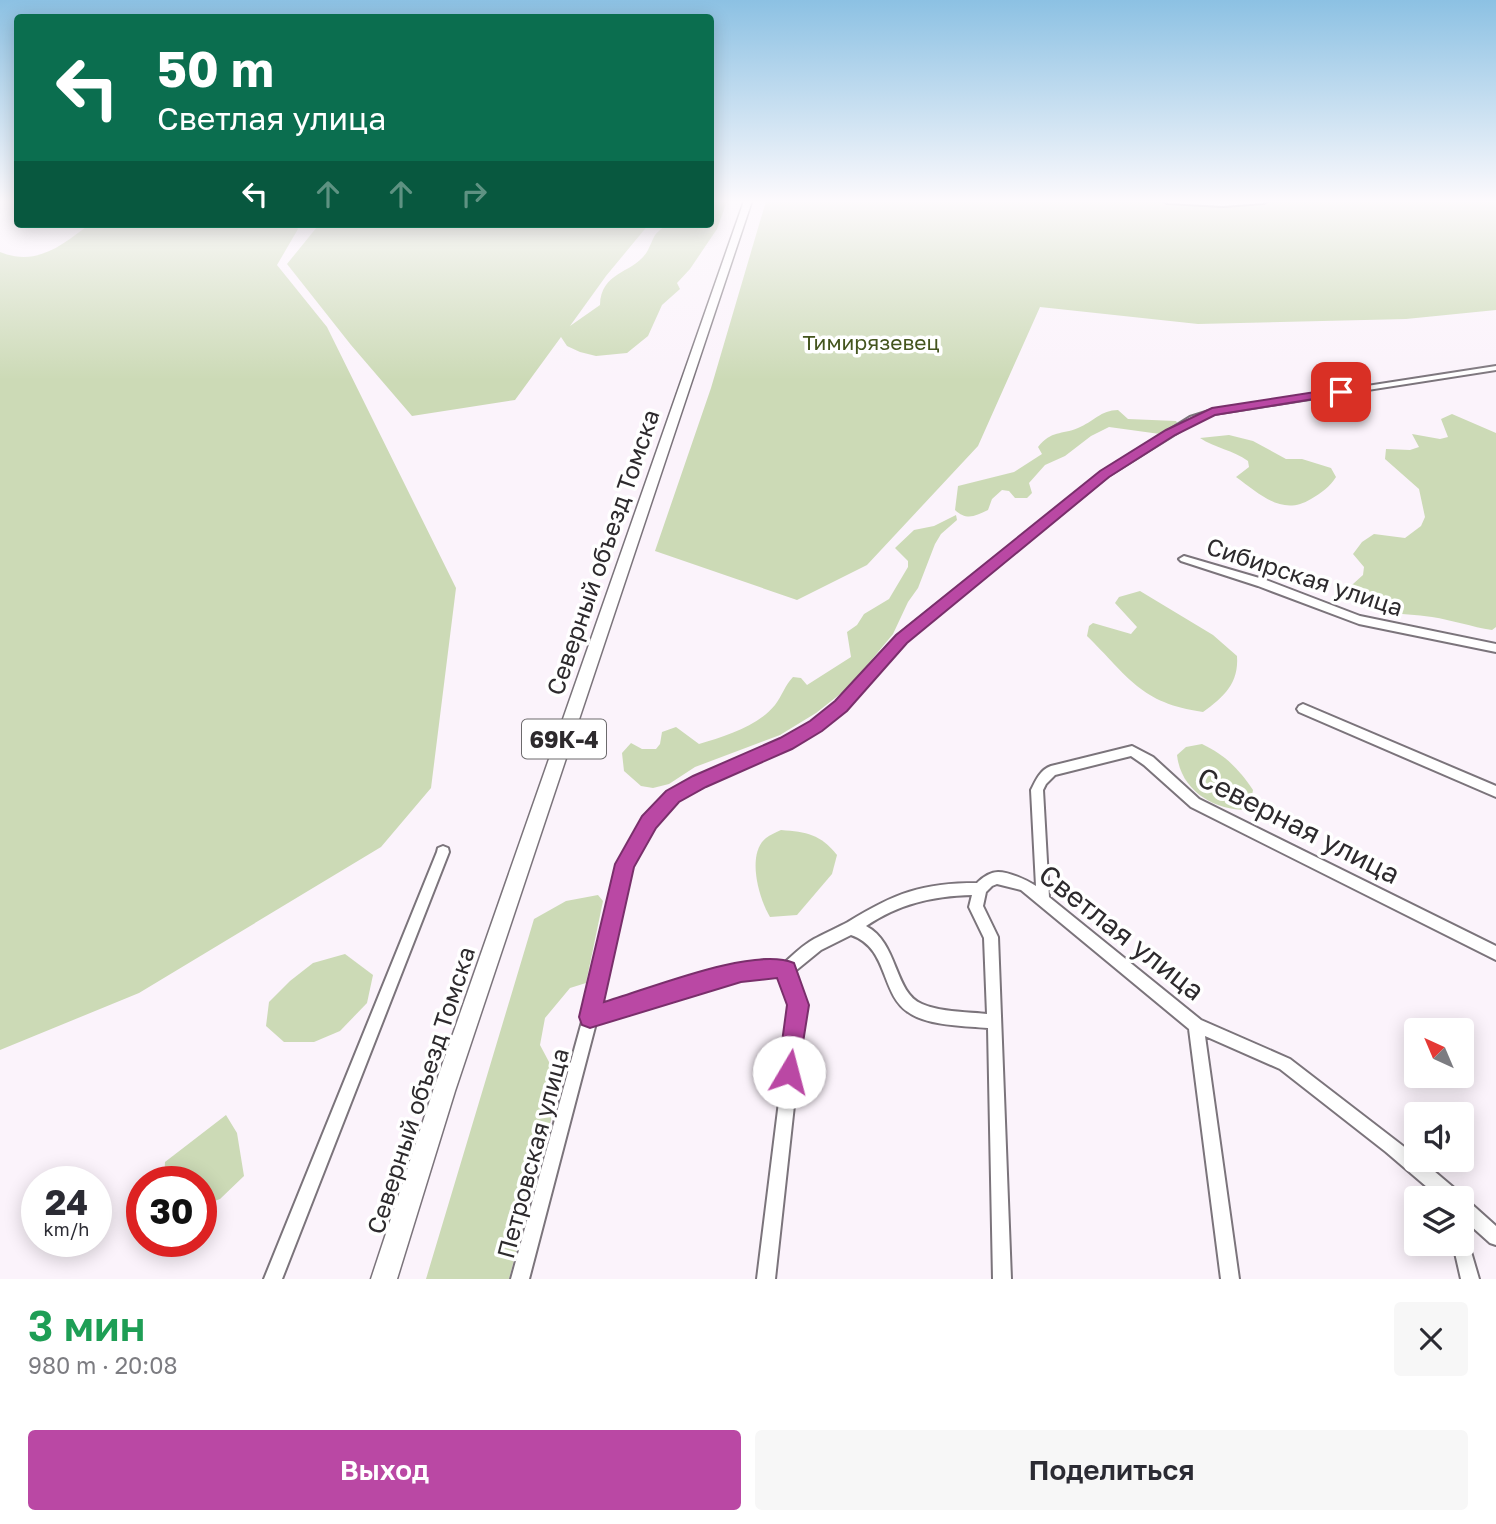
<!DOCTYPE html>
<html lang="ru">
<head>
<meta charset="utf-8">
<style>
	body { margin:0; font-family:"Golos Text",sans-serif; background:#f7f7f7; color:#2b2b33; height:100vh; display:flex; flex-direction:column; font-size:26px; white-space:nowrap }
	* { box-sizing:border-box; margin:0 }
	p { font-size:23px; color:#7c7c81 }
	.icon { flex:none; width:38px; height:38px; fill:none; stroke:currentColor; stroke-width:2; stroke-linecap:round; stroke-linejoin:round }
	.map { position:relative; height:1279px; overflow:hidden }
	.sheet { display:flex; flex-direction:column; background:#fff; flex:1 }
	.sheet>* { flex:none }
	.hud { position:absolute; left:14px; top:14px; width:700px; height:214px; border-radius:7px; box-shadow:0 4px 18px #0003; background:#0b6e4f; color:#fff; overflow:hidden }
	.needle { width:46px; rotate:316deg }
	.buttons { position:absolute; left:1404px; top:1018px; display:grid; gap:14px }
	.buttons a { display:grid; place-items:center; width:70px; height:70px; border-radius:7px; background:#fff; box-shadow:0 4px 18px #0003; font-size:35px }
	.speed { position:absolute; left:21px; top:1166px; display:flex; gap:14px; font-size:35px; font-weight:700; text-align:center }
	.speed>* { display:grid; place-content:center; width:91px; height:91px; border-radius:50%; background:#fff; box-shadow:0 4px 18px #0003; line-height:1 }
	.speed small { font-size:18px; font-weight:400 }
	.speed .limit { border:10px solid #d22; background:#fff; color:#111 }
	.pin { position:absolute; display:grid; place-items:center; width:60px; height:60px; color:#fff; margin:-30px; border-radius:14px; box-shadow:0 4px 10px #0006 }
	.me { position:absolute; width:77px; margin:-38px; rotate:8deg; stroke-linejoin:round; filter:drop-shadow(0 0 5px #0008) }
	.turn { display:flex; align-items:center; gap:24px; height:147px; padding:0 28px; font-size:32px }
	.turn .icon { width:91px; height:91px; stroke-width:2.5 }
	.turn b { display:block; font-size:49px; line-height:60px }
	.lanes { display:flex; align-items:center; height:66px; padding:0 28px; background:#0003; justify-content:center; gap:35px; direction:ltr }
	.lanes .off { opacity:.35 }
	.round { display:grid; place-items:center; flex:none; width:74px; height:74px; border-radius:7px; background:#f7f7f7 }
	.head { display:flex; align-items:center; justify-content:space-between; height:119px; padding:0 28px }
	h1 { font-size:42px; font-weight:600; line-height:52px; color:#1e9e55 }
	.action { display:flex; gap:14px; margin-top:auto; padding:14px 28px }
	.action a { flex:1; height:80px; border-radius:7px; background:#ba48a4; color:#fff; font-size:28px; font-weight:600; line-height:80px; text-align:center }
	.action a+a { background:#f7f7f7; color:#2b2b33 }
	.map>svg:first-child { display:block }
	.green { fill:#ccdab6 }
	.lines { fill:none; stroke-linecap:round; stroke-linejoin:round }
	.street-casing { stroke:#7b747b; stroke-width:4 }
	.primary-casing { stroke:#7b747b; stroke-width:3 }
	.street { fill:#fff; fill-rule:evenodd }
	.primary { fill:#fff; fill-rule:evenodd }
	.route { fill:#ba48a4; stroke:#792f6b; stroke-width:2 }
	.labels { text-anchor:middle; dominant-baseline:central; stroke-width:7; stroke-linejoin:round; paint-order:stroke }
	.far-park-label { font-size:21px; fill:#44551e; stroke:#fff }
	.shield { fill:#fff; stroke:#6c6a6c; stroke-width:2 }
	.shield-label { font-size:23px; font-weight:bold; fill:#2d2a2d }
	.street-label { font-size:24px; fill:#2d2a2d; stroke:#fff }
	.near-street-label { font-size:28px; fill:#2d2a2d; stroke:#fff }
</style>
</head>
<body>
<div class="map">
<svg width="1496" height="1279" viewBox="0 0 1496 1279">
	<rect width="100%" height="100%" fill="#fbf3fb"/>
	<g class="green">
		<path d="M711,201H727L717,229L690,269L677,283L680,289L662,305L648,336L627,353L596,356L580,352L567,346L561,337L515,400L412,416L351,345L287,264L317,227L315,224H649L606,276L570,326L600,305C601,270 635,274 648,250C656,235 651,236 667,225C676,220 700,224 710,224Z"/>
		<polygon points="766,201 1496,201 1496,310 1406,319 1198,324 1040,307 978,446 867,565 797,600 655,551 711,388"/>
		<path d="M90,224H294L298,229L277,265L327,327L456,588L431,788L381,847L139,993L0,1050V252C37,267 62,245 90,224Z"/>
		<path d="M1118,410L1128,419L1176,421L1178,424L1160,434L1109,427L1091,436L1065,456L1045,465L1029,483L1032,493L1027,498H1015L1009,491L1002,490L992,499L988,510C975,516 967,521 955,510L958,486L1014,472L1042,454L1038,447C1052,430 1061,435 1078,428C1093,422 1101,410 1118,410Z"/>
		<path d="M1452,414L1496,433V627L1492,630C1472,627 1452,620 1432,617C1401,612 1367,617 1343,593L1363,575L1364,567L1353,554L1362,542L1374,534L1405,538L1421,526L1425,517L1419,489L1385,459L1386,449L1410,450L1419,447L1412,434L1440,439L1448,437L1441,419Z"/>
		<path d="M1229,435L1253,441L1286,459H1302L1331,468L1336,477C1330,487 1321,493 1311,499C1282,517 1260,494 1236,477L1249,467L1248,461C1233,450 1215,448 1200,438Z"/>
		<path d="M956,515L957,520L941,534L935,544L918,588L908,602L893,634L849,687L816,713L780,735L695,767L669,784L653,788L641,786L624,771L622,753L631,743L642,749H656L660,744L662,732L676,727L699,744C725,736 757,727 775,705C782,696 785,685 793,677L801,678L807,685L851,657L847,632L857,625L864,614L889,599L908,567V561L895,548L914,530L934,526Z"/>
		<path d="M1140,591L1213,635L1237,656C1239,683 1224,697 1203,712C1140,703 1129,677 1087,636L1089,626L1093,623L1131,634L1137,627L1115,603L1119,597Z"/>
		<path d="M1202,744C1225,755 1238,768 1253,790L1249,810C1216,811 1181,792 1177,755L1186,747Z"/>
		<path d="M781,830C807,832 820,834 837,855L832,874L797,915L770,917C759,899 746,854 766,838C770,835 776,832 781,830Z"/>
		<polygon points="598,895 603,901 586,983 570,988 545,1018 540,1045 557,1077 559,1090 509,1279 426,1279 534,919 566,901"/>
		<polygon points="345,954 373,975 367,1003 340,1031 314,1042 284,1042 266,1026 269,1002 290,981 313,963"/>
		<polygon points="226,1115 237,1133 244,1176 220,1199 201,1206 201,1181 164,1181 165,1162"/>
	</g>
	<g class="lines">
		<g class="street-casing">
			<g id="street">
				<polygon points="1164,201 1267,201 1264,203 1223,206 1167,203"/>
				<path d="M1496,366V370L1214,414L1196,421L1108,476L905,642L845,709L820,729L790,748L704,785L676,801L653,826L631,866L599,1008L741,964L766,960L784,963C793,955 803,945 814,939C825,933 837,928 848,922C895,893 922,883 977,883C982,878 990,872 998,872C1009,872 1027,880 1036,886L1031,790C1036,780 1040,770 1051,766L1132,746L1153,757L1199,799L1496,946V960L1191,807L1144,765L1131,756L1055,775L1046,784L1043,790L1049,897L1201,1020L1290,1059L1416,1156V1160H1421L1460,1193L1462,1198L1467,1200L1496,1226V1245L1490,1243L1461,1217V1199H1441L1386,1152L1280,1069L1205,1036L1239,1279H1221L1189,1029L1021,890L997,884L992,886L986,892L983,906L998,937L1011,1279H993L988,1028C965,1026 927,1026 908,1012C880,993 889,948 851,935L821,950L794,972L805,1005L775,1279H757L791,1005L781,976L766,974L741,978L596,1023L529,1279H511L583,1018L619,864L645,818L668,793L696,777L782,740L812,723L837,703L897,636L1102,472L1190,417L1212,410ZM972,895L969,907L984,938L987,1014C967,1012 941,1012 922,1004C894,993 898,942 866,926C899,904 932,896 972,895Z"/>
				<polygon points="1184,556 1266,580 1360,616 1496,644 1496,652 1359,624 1258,586 1181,561 1179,559"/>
				<polygon points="1303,704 1496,786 1496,797 1299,712 1297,709 1299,706"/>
				<polygon points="443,846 448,848 449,852 282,1279 264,1279 437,852 438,848"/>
				<polygon points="1461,1236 1467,1238 1479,1279 1461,1279 1453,1244 1461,1244"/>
			</g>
		</g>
		<g class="primary-casing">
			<polygon id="primary" points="744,201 752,201 455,1091 397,1279 371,1279 433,1091"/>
		</g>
		<use href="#street" class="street"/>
		<use href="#primary" class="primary"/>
	</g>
	<linearGradient id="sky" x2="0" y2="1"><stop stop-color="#8cc1e3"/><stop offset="0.53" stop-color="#fdfafd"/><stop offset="1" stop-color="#fdfafd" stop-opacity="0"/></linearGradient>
	<rect width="1496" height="380" fill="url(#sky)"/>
	<path class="route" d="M1341,388L1345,389V394L1215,415L1175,435L1109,477L907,643L847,711L822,731L792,749L706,787L679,802L656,828L634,867L604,1002C649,989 753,946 794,963L809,1005L797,1080L789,1083L781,1080L778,1072L787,1005L777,978L741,982L590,1028L582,1025L579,1017L615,864L642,816L666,791L693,776L780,738L810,721L835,701L896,635L1100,471L1166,430L1212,408Z"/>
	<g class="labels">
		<g class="far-park-label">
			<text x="871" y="342">Тимирязевец</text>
		</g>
		<rect class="shield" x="522" y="719.5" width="84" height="39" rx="5"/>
		<g class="shield-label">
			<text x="564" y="739">69К-4</text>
		</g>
		<g class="street-label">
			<text transform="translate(602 552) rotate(-71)">Северный объезд Томска</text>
			<text transform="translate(1305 576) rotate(18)">Сибирская улица</text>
			<text transform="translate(420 1090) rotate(-72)">Северный объезд Томска</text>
			<text transform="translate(532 1153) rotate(-75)">Петровская улица</text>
		</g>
		<g class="near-street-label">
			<text transform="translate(1299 825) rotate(27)">Северная улица</text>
			<text transform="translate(1122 932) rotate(38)">Светлая улица</text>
		</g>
	</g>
</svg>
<div class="buttons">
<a><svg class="needle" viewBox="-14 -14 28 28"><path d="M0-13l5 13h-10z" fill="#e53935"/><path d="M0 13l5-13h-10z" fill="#7c7c81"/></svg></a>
<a><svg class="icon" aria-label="sound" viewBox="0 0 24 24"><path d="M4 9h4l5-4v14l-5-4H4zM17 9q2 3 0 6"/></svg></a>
<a><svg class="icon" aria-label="layers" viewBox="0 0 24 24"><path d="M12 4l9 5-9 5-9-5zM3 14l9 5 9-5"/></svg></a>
</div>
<div class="speed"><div>24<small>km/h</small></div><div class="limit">30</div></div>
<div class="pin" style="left:1341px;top:392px;background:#d93025"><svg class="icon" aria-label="arrive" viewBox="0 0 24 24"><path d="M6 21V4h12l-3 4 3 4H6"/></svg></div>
<svg class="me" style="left:789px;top:1072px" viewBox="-20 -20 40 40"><circle r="19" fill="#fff"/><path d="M0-13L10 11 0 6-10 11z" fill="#ba48a4"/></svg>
<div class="hud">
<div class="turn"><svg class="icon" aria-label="left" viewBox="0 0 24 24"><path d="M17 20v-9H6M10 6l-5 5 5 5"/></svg><div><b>50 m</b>Светлая улица</div></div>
<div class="lanes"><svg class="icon" aria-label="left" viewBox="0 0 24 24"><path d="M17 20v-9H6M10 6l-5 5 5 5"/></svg><svg class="icon off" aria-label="ahead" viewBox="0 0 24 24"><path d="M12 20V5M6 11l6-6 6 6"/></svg><svg class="icon off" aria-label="ahead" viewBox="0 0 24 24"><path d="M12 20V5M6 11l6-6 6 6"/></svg><svg class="icon off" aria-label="right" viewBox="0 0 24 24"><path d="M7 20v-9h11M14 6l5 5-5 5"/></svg></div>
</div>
</div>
<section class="sheet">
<div class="head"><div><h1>3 мин</h1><p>980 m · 20:08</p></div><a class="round"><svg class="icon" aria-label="close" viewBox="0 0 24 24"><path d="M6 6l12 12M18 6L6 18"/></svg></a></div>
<div class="action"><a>Выход</a><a>Поделиться</a></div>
</section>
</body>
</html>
